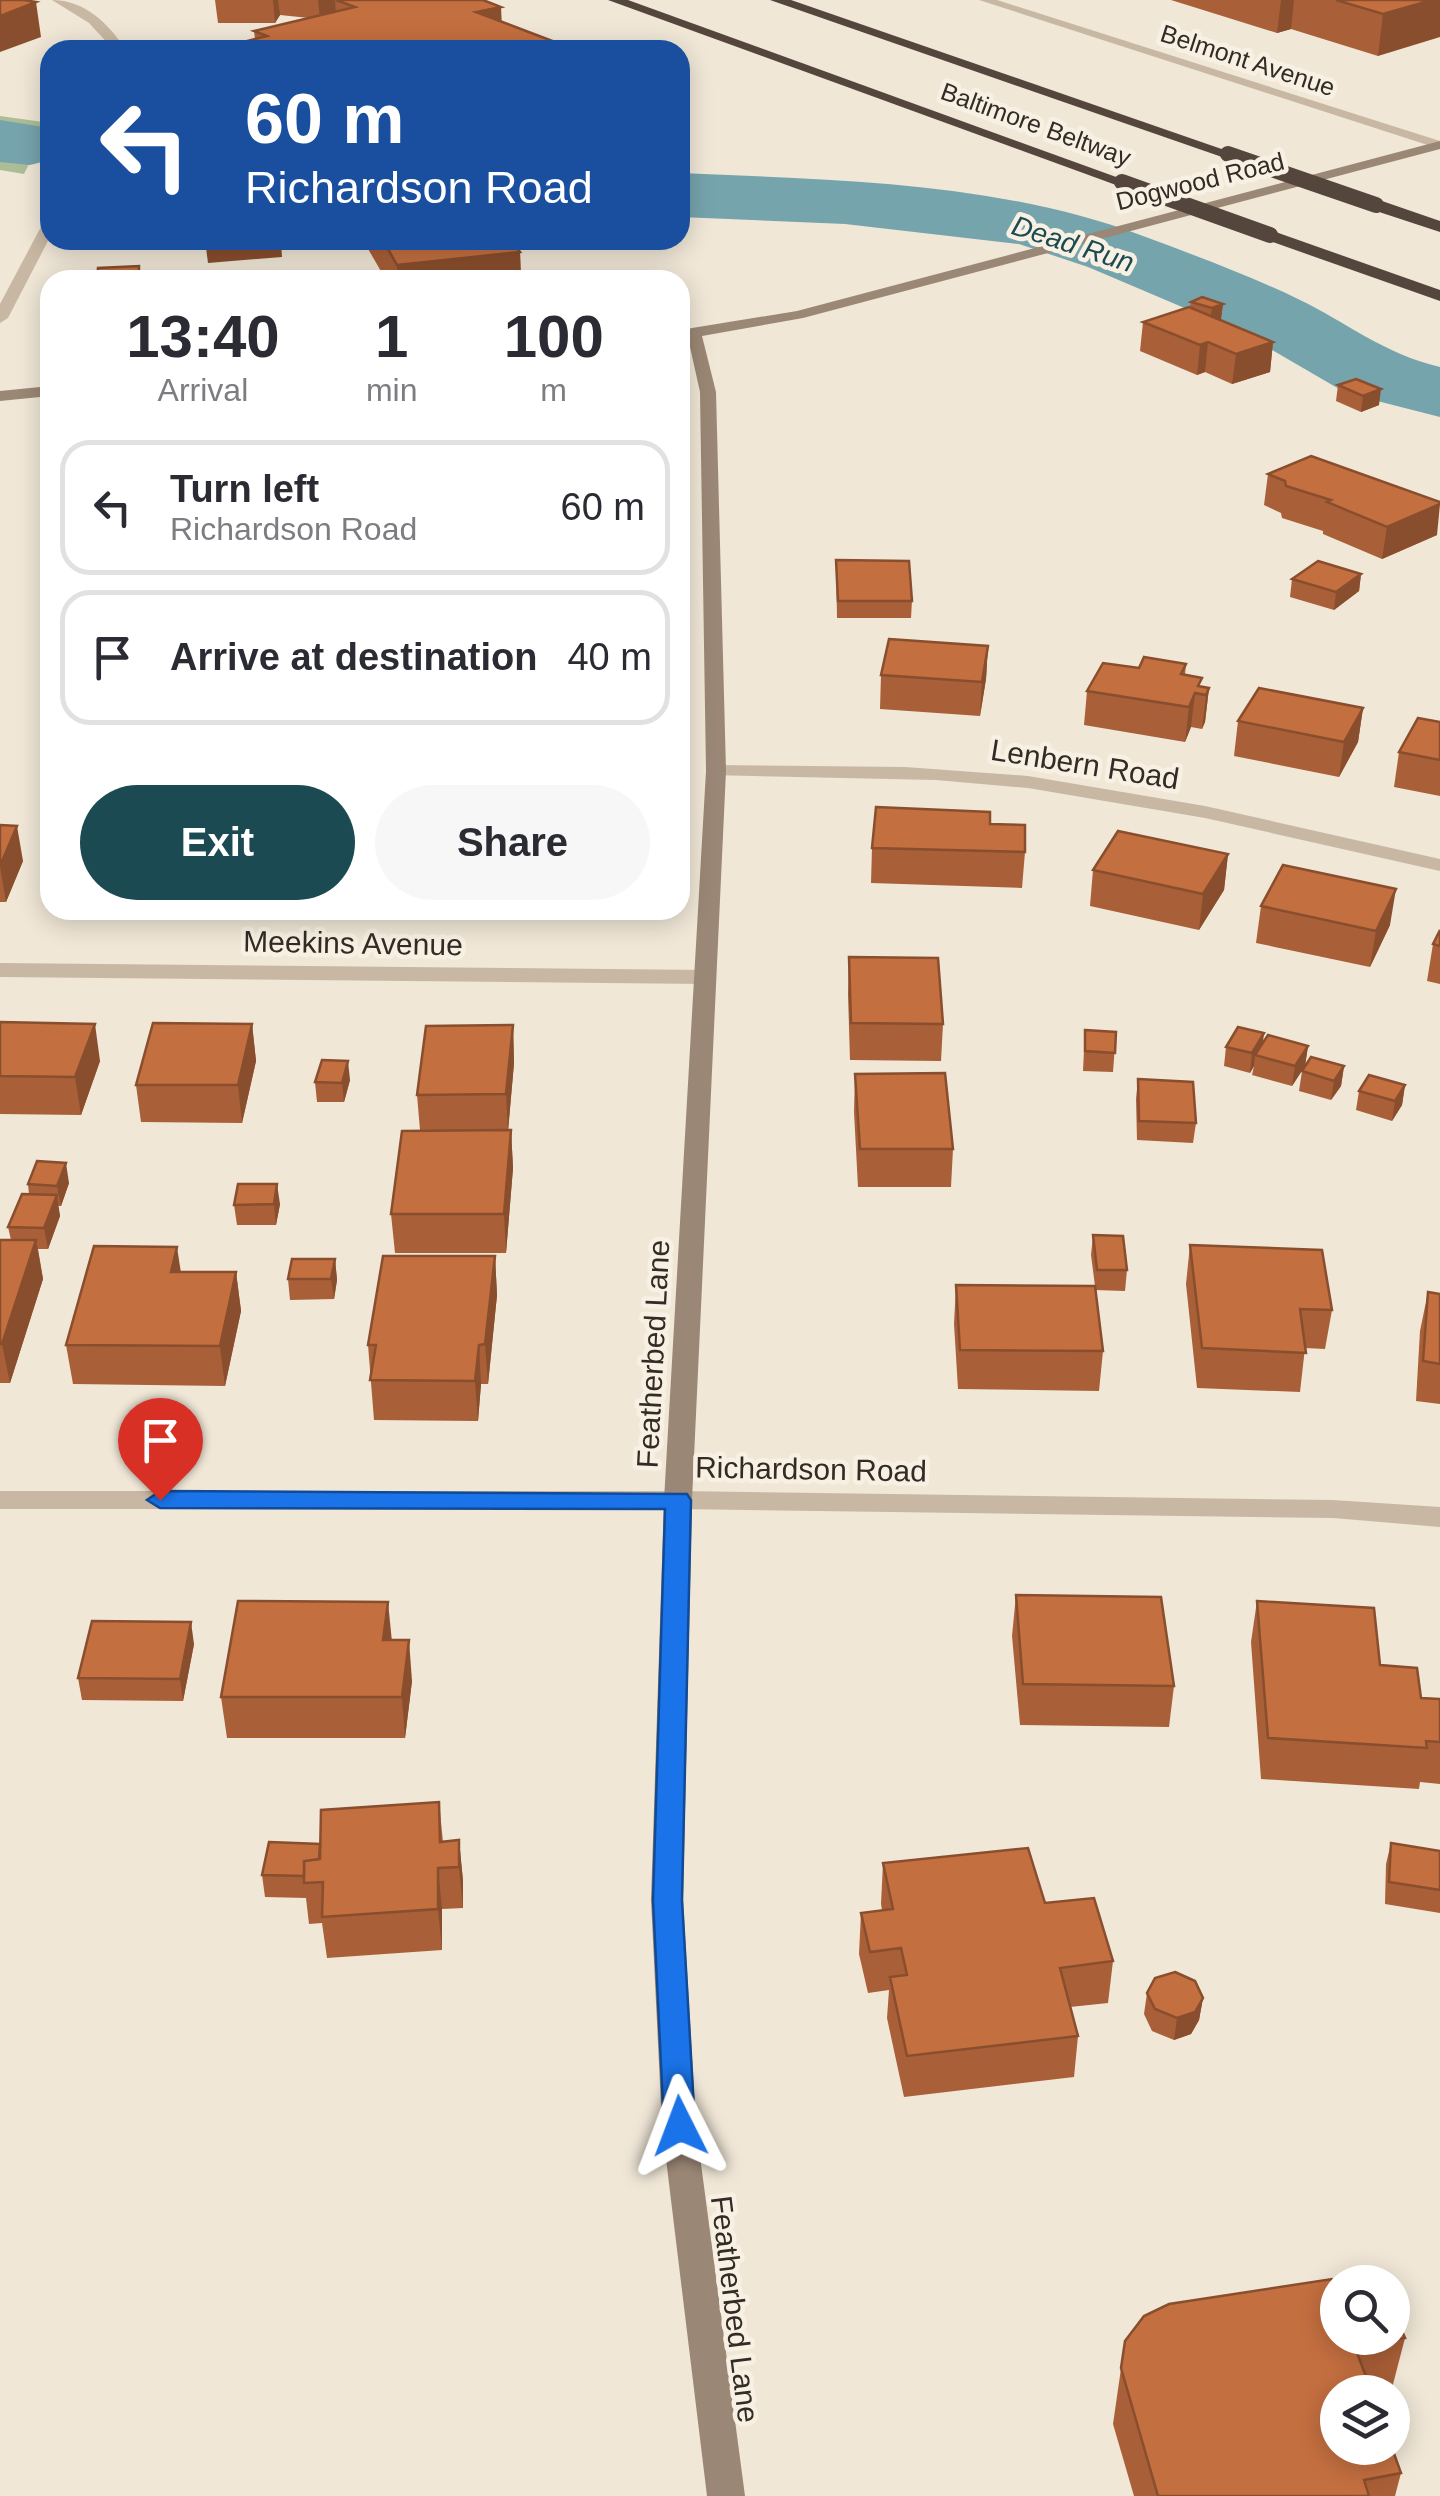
<!DOCTYPE html>
<html lang="en">
<head>
<meta charset="utf-8">
<style>
	body { margin:0; font-family:Helvetica,sans-serif; background:#f7f7f7; color:#2b2b33; height:100vh; display:flex; flex-direction:column; font-size:38px; white-space:nowrap }
	* { box-sizing:border-box; margin:0 }
	p { font-size:32px; color:#7c7c81 }
	.icon { flex:none; width:55px; height:55px; fill:none; stroke:currentColor; stroke-width:2; stroke-linecap:round; stroke-linejoin:round }
	.map { position:relative; flex:1; overflow:hidden }
	.panel { position:absolute; left:40px; top:270px; width:650px; height:650px; display:flex; flex-direction:column; background:#fff; border-radius:30px; box-shadow:0 5px 25px #0003 }
	.panel>* { flex:none }
	.guide { position:absolute; left:40px; top:40px; width:650px; height:210px; border-radius:30px; box-shadow:0 5px 25px #0003; background:#1a4fa0; color:#fff; overflow:hidden }
	.buttons { position:absolute; left:1320px; top:2265px; display:grid; gap:20px }
	.buttons a { display:grid; place-items:center; width:90px; height:90px; border-radius:50%; background:#fff; box-shadow:0 5px 25px #0003; font-size:50px }
	.pin { position:absolute; display:grid; place-items:center; width:85px; height:85px; color:#fff; margin:-102px -42px; border-radius:50% 50% 50% 0; rotate:-45deg; box-shadow:0 0 10px #0007 }
	.pin .icon { rotate:45deg }
	.me { position:absolute; width:110px; margin:-55px; rotate:357deg; stroke-linejoin:round; filter:drop-shadow(0 0 8px #0008) }
	.turn { display:flex; align-items:center; gap:35px; height:210px; padding:0 40px; font-size:45px }
	.turn .icon { width:130px; height:130px; stroke-width:2.5 }
	.turn b { display:block; font-size:70px; line-height:85px }
	.eta { display:flex; justify-content:space-evenly; align-items:center; height:170px; text-align:center }
	.eta b { font-size:60px; font-weight:800; line-height:70px }
	.action { display:flex; gap:20px; margin-top:auto; padding:20px 40px }
	.action a { flex:1; height:115px; border-radius:60px; background:#1c4a53; color:#fff; font-size:40px; font-weight:800; line-height:115px; text-align:center }
	.action a+a { background:#f7f7f7; color:#2b2b33 }
	ul { padding:0; list-style:none }
	li { display:flex; align-items:center; gap:30px; height:135px; margin:0 20px 15px; padding:0 20px; border:5px solid #e1e1e2; border-radius:30px }
	li div { flex:1 }
	li b { display:block; font-size:38px }
	li em { font-style:normal }
	.map>svg:first-child { display:block }
	.green { fill:#adbe97 }
	.lines { fill:none; stroke-linecap:round; stroke-linejoin:round }
	.river { fill:#76a4ad; fill-rule:evenodd }
	.street { fill:#c8b8a3; fill-rule:evenodd }
	.secondary { fill:#9b8775; fill-rule:evenodd }
	.highway { fill:#54463c; fill-rule:evenodd }
	.highway-bridge { stroke:#54463c; stroke-width:16 }
	.wall { fill:#a95f37 }
	.shaded-wall { fill:#894e2d }
	.building { fill:#c46f40; stroke:#894e2d; stroke-width:2.5 }
	.route { fill:#1a73e8; stroke:#114b97; stroke-width:2.5 }
	.labels { text-anchor:middle; dominant-baseline:central; stroke-width:9; stroke-linejoin:round; paint-order:stroke }
	.far-street-label { font-size:25px; fill:#332b25; stroke:#f8f1e3 }
	.far-water-label { font-size:28px; font-style:italic; fill:#1c4a53; stroke:#f8f1e3 }
	.street-label { font-size:30px; fill:#332b25; stroke:#f8f1e3 }
</style>
</head>
<body>
<div class="map">
<svg width="1440" height="2496" viewBox="0 0 1440 2496">
	<rect width="100%" height="100%" fill="#f0e7d7"/>
	<polygon class="green" points="0,116 50,123 24,174 0,170"/>
	<g class="lines">
		<g class="river">
			<polygon points="0,120 50,128 50,160 30,165 0,162"/>
			<path d="M680,173C835,180 996,181 1143,236C1194,255 1248,275 1298,299C1348,323 1384,354 1440,367V417L1346,393L1241,332L1088,267L1019,244L845,224L680,217Z"/>
		</g>
		<g class="street">
			<path d="M52,0C85,0 109,24 126,50H114L89,23Z"/>
			<polygon points="979,0 997,0 1440,141 1440,149"/>
			<polygon points="50,219 50,237 8,318 0,323 0,304 43,223"/>
			<polygon points="716,765 905,767 1028,776 1205,806 1440,859 1440,871 1205,818 1028,788 936,780 709,775 706,771"/>
			<polygon points="0,963 705,970 716,977 705,984 0,977"/>
			<polygon points="0,1491 678,1491 1333,1500 1440,1507 1440,1527 1333,1518 678,1509 0,1509"/>
		</g>
		<g class="secondary">
			<polygon points="1440,141 1440,149 803,318 702,336 716,392 726,771 692,1500 683,1900 696,2126 745,2496 707,2496 662,2126 651,1900 664,1500 706,771 700,392 688,338 680,340 680,330 797,311"/>
			<polygon points="50,386 50,396 0,401 0,391"/>
		</g>
		<g class="highway">
			<polygon points="608,0 628,0 1130,182 1116,185"/>
			<polygon points="770,0 791,0 1236,154 1222,157"/>
			<polygon points="1370,201 1382,201 1440,221 1440,232 1370,209"/>
			<polygon points="1270,230 1440,290 1440,301 1264,239 1264,231"/>
		</g>
		<g class="highway-bridge">
			<polyline points="1228,154 1376,205"/>
			<polyline points="1122,182 1270,235"/>
		</g>
	</g>
	<g class="wall">
		<polygon points="215,0 483,0 502,22 576,50 239,50 239,43 255,39 254,31 309,18 280,15 275,23 218,23"/>
		<polygon points="1171,0 1440,0 1378,56 1291,29 1277,33"/>
		<polygon points="363,240 511,240 520,252 521,280 386,280"/>
		<polygon points="1191,302 1223,304 1221,319 1220,320 1273,342 1270,372 1232,384 1205,372 1197,375 1140,351 1143,322 1190,308"/>
		<polygon points="1356,379 1379,405 1361,412 1336,401 1338,385"/>
		<polygon points="1268,474 1437,535 1382,559 1323,534 1323,531 1282,518 1281,513 1264,505"/>
		<polygon points="836,560 912,601 911,618 837,618"/>
		<polygon points="1361,574 1359,591 1334,610 1290,597 1292,579"/>
		<polygon points="988,646 986,679 980,716 880,709 881,675"/>
		<polygon points="1186,664 1185,675 1201,687 1209,688 1205,722 1202,729 1191,727 1185,742 1084,725 1087,691 1139,668"/>
		<polygon points="1363,708 1358,742 1339,777 1234,756 1238,721"/>
		<polygon points="1440,722 1440,796 1394,787 1399,752"/>
		<polygon points="990,824 1025,852 1022,888 871,883 872,848"/>
		<polygon points="0,825 23,861 6,902 0,902"/>
		<polygon points="1228,854 1224,890 1199,930 1090,906 1093,870"/>
		<polygon points="1261,906 1390,925 1370,967 1256,943"/>
		<polygon points="1440,930 1440,984 1427,981 1433,944"/>
		<polygon points="849,957 943,1024 941,1061 850,1060 848,994"/>
		<polygon points="0,1022 100,1061 81,1115 0,1114"/>
		<polygon points="252,1024 256,1061 242,1123 141,1122 136,1085"/>
		<polygon points="513,1025 514,1063 508,1130 511,1130 513,1168 506,1253 395,1253 391,1214 420,1130 417,1095"/>
		<polygon points="1085,1030 1116,1032 1113,1072 1083,1071"/>
		<polygon points="1263,1043 1308,1046 1305,1066 1292,1086 1252,1075 1254,1066 1250,1073 1224,1066 1226,1047"/>
		<polygon points="1344,1066 1341,1086 1331,1100 1299,1091 1302,1071"/>
		<polygon points="855,1074 953,1149 951,1187 858,1187 854,1112"/>
		<polygon points="1138,1079 1196,1123 1193,1143 1137,1140 1136,1099"/>
		<polygon points="350,1080 344,1102 317,1102 315,1082"/>
		<polygon points="1405,1085 1402,1105 1392,1121 1356,1110 1359,1091"/>
		<polygon points="69,1183 61,1206 58,1206 60,1216 48,1249 38,1249 43,1279 10,1383 0,1383 0,1240 11,1240 8,1227 29,1195 28,1184"/>
		<polygon points="280,1204 276,1225 237,1225 234,1205"/>
		<polygon points="1093,1235 1127,1270 1125,1291 1095,1290 1103,1351 1099,1391 958,1389 954,1324 956,1285 1095,1286 1091,1255"/>
		<polygon points="1190,1245 1332,1310 1325,1349 1305,1348 1300,1392 1197,1388 1186,1284"/>
		<polygon points="495,1256 497,1295 488,1384 481,1384 478,1421 374,1420 368,1345"/>
		<polygon points="335,1259 337,1280 334,1299 290,1300 288,1279"/>
		<polygon points="181,1272 236,1272 241,1311 225,1386 73,1384 66,1345"/>
		<polygon points="1428,1292 1440,1294 1440,1404 1416,1401 1420,1331"/>
		<polygon points="1016,1595 1174,1686 1169,1727 1020,1725 1012,1636"/>
		<polygon points="1257,1601 1380,1665 1421,1698 1440,1699 1440,1784 1420,1782 1419,1789 1261,1779 1251,1642"/>
		<polygon points="392,1640 412,1681 405,1738 227,1738 221,1697"/>
		<polygon points="194,1644 183,1701 82,1700 78,1678"/>
		<polygon points="439,1802 443,1842 459,1840 463,1881 463,1908 442,1909 442,1950 327,1958 322,1923 309,1924 306,1898 265,1897 262,1875 320,1844"/>
		<polygon points="1391,1843 1440,1851 1440,1913 1385,1904 1386,1864"/>
		<polygon points="883,1863 1045,1903 1113,1961 1108,2003 1070,2007 1078,2036 1074,2077 904,2097 887,2018 889,1990 868,1993 859,1954 861,1913 882,1910 881,1904"/>
		<polygon points="1147,1993 1203,1998 1199,2020 1191,2034 1174,2040 1152,2031 1144,2014"/>
		<polygon points="1336,2289 1405,2338 1391,2392 1338,2392 1401,2473 1395,2496 1134,2496 1113,2424 1125,2341"/>
	</g>
	<g class="shaded-wall">
		<polygon points="273,0 278,0 280,15 275,23"/>
		<polygon points="318,0 335,0 336,14 320,19"/>
		<polygon points="1281,0 1294,0 1291,29 1277,33"/>
		<polygon points="1432,0 1440,0 1440,37 1378,56 1383,14"/>
		<polygon points="36,2 41,37 0,52 0,16"/>
		<polygon points="501,7 503,48 476,12"/>
		<polygon points="205,240 281,240 282,257 208,263"/>
		<polygon points="520,252 521,280 398,280 397,265"/>
		<polygon points="1223,304 1221,319 1210,324 1212,308"/>
		<polygon points="1208,342 1205,372 1197,375 1200,345"/>
		<polygon points="1273,342 1270,372 1232,384 1236,354"/>
		<polygon points="1381,389 1379,405 1361,412 1363,396"/>
		<polygon points="1440,504 1437,535 1382,559 1387,527"/>
		<polygon points="1361,574 1359,591 1334,610 1336,592"/>
		<polygon points="988,646 986,679 980,716 982,682"/>
		<polygon points="1209,688 1205,722 1202,729 1206,695"/>
		<polygon points="1195,693 1191,727 1185,742 1189,707"/>
		<polygon points="1363,708 1358,742 1339,777 1344,742"/>
		<polygon points="17,826 23,861 6,902 0,866"/>
		<polygon points="1228,854 1224,890 1199,930 1203,894"/>
		<polygon points="1396,889 1390,925 1370,967 1376,931"/>
		<polygon points="95,1024 100,1061 81,1115 75,1077"/>
		<polygon points="252,1024 256,1061 242,1123 238,1085"/>
		<polygon points="513,1025 514,1063 508,1132 506,1094"/>
		<polygon points="1264,1033 1262,1052 1255,1055 1254,1066 1250,1073 1252,1053"/>
		<polygon points="1308,1046 1305,1066 1292,1086 1295,1066"/>
		<polygon points="348,1061 350,1080 344,1102 342,1083"/>
		<polygon points="1344,1066 1341,1086 1331,1100 1334,1081"/>
		<polygon points="1405,1085 1402,1105 1392,1121 1395,1101"/>
		<polygon points="511,1130 513,1168 506,1253 504,1214"/>
		<polygon points="66,1163 69,1183 61,1206 57,1186"/>
		<polygon points="277,1184 280,1204 276,1225 274,1204"/>
		<polygon points="57,1195 60,1216 48,1249 44,1228"/>
		<polygon points="36,1240 43,1279 10,1383 2,1344"/>
		<polygon points="177,1247 183,1286 171,1272"/>
		<polygon points="495,1256 497,1295 488,1384 485,1344"/>
		<polygon points="335,1259 337,1280 334,1299 331,1279"/>
		<polygon points="236,1272 241,1311 225,1386 220,1346"/>
		<polygon points="479,1345 481,1384 478,1421 475,1381"/>
		<polygon points="388,1602 392,1642 383,1640"/>
		<polygon points="191,1622 194,1644 183,1701 180,1679"/>
		<polygon points="409,1640 412,1681 405,1738 402,1697"/>
		<polygon points="459,1840 463,1881 463,1908 459,1867"/>
		<polygon points="438,1868 442,1909 442,1950 438,1909"/>
		<polygon points="1203,1998 1199,2020 1191,2034 1174,2040 1177,2018"/>
	</g>
	<g class="building">
		<polygon points="0,0 24,0 36,2 0,16"/>
		<polygon points="336,0 483,0 501,7 476,12 576,50 256,50 239,43 267,36 254,31 355,7"/>
		<polygon points="1336,0 1432,0 1383,14"/>
		<polygon points="383,240 511,240 520,252 397,265"/>
		<polygon points="139,266 139,280 97,280 98,268"/>
		<polygon points="1202,297 1223,304 1212,308 1191,302"/>
		<polygon points="1189,307 1273,342 1236,354 1208,342 1200,345 1143,322"/>
		<polygon points="1356,379 1381,389 1363,396 1338,385"/>
		<polygon points="1311,456 1440,502 1440,504 1387,527 1327,502 1331,500 1286,486 1285,481 1268,474"/>
		<polygon points="836,560 909,561 912,601 838,601"/>
		<polygon points="1318,561 1361,574 1336,592 1292,579"/>
		<polygon points="889,639 988,646 982,682 881,675"/>
		<polygon points="1144,657 1186,664 1181,674 1202,678 1198,686 1209,688 1206,695 1195,693 1189,707 1087,691 1103,663 1139,668"/>
		<polygon points="1259,688 1363,708 1344,742 1238,721"/>
		<polygon points="1418,718 1440,722 1440,760 1399,752"/>
		<polygon points="876,807 990,812 990,824 1025,825 1025,852 872,848"/>
		<polygon points="0,825 17,826 0,866"/>
		<polygon points="1118,831 1228,854 1203,894 1093,870"/>
		<polygon points="1283,865 1396,889 1376,931 1261,906"/>
		<polygon points="1440,930 1440,946 1433,944"/>
		<polygon points="849,957 938,958 943,1024 851,1023"/>
		<polygon points="0,1022 95,1024 75,1077 0,1076"/>
		<polygon points="153,1023 252,1024 238,1085 136,1085"/>
		<polygon points="513,1025 506,1094 417,1095 426,1026"/>
		<polygon points="1238,1027 1264,1033 1252,1053 1226,1047"/>
		<polygon points="1085,1030 1116,1032 1115,1053 1085,1051"/>
		<polygon points="1268,1035 1308,1046 1295,1066 1255,1055"/>
		<polygon points="1311,1057 1344,1066 1334,1081 1302,1071"/>
		<polygon points="322,1060 348,1061 342,1083 315,1082"/>
		<polygon points="945,1073 953,1149 860,1149 855,1074"/>
		<polygon points="1369,1075 1405,1085 1395,1101 1359,1091"/>
		<polygon points="1138,1079 1193,1082 1196,1123 1139,1121"/>
		<polygon points="511,1130 504,1214 391,1214 402,1131"/>
		<polygon points="37,1161 66,1163 57,1186 28,1184"/>
		<polygon points="238,1184 277,1184 274,1204 234,1205"/>
		<polygon points="22,1194 57,1195 44,1228 8,1227"/>
		<polygon points="1093,1235 1123,1236 1127,1270 1097,1270"/>
		<polygon points="0,1240 36,1240 2,1344 0,1344"/>
		<polygon points="1190,1245 1322,1250 1332,1310 1300,1309 1306,1353 1202,1348"/>
		<polygon points="94,1246 177,1247 171,1272 236,1272 220,1346 66,1345"/>
		<polygon points="383,1256 495,1256 485,1344 479,1345 475,1381 370,1380 376,1345 368,1345"/>
		<polygon points="292,1259 335,1259 331,1279 288,1279"/>
		<polygon points="956,1285 1095,1286 1103,1351 960,1350"/>
		<polygon points="1428,1292 1440,1294 1440,1364 1423,1361"/>
		<polygon points="1016,1595 1161,1597 1174,1686 1023,1684"/>
		<polygon points="238,1601 388,1602 383,1640 409,1640 402,1697 221,1697"/>
		<polygon points="1257,1601 1374,1608 1380,1665 1417,1668 1421,1698 1440,1699 1440,1742 1426,1741 1427,1748 1268,1738"/>
		<polygon points="92,1621 191,1622 180,1679 78,1678"/>
		<polygon points="439,1802 440,1842 459,1840 459,1867 438,1868 438,1909 322,1917 323,1882 304,1883 304,1861 320,1859 321,1810"/>
		<polygon points="269,1842 320,1844 319,1859 304,1861 304,1876 262,1875"/>
		<polygon points="1391,1843 1440,1851 1440,1890 1389,1882"/>
		<polygon points="1028,1848 1045,1903 1094,1898 1113,1961 1060,1968 1078,2036 907,2056 890,1977 907,1975 901,1948 870,1952 861,1913 893,1909 883,1863"/>
		<polygon points="1175,1972 1195,1981 1203,1998 1195,2012 1177,2018 1155,2009 1147,1993 1155,1978"/>
		<polygon points="1332,2279 1338,2289 1338,2338 1392,2338 1392,2308 1405,2338 1354,2345 1372,2392 1338,2392 1338,2448 1392,2448 1401,2473 1364,2480 1369,2496 1158,2496 1121,2368 1125,2341 1144,2316 1169,2304"/>
	</g>
	<polygon class="route" points="160,1491 687,1494 691,1500 682,1900 695,2126 691,2135 680,2139 668,2135 664,2126 653,1900 665,1509 160,1508 147,1500"/>
	<g class="labels">
		<g class="far-street-label">
			<text transform="translate(1248 60) rotate(18)">Belmont Avenue</text>
			<text transform="translate(1036 124) rotate(20)">Baltimore Beltway</text>
			<text transform="translate(1200 181) rotate(-14)">Dogwood Road</text>
		</g>
		<g class="far-water-label">
			<text transform="translate(1073 244) rotate(18)">Dead Run</text>
		</g>
		<g class="street-label">
			<text transform="translate(1085 764) rotate(9)">Lenbern Road</text>
			<text transform="translate(353 943) rotate(1)">Meekins Avenue</text>
			<text transform="translate(653 1354) rotate(-87)">Featherbed Lane</text>
			<text transform="translate(811 1469) rotate(1)">Richardson Road</text>
			<text transform="translate(735 2309) rotate(83)">Featherbed Lane</text>
		</g>
	</g>
</svg>
<div class="buttons">
<a><svg class="icon" aria-label="search" viewBox="0 0 24 24"><circle cx="10" cy="10" r="6"/><path d="M15 15l6 6"/></svg></a>
<a><svg class="icon" aria-label="layers" viewBox="0 0 24 24"><path d="M12 4l9 5-9 5-9-5zM3 14l9 5 9-5"/></svg></a>
</div>
<div class="pin" style="left:160px;top:1500px;background:#d93025"><svg class="icon" aria-label="arrive" viewBox="0 0 24 24"><path d="M6 21V4h12l-3 4 3 4H6"/></svg></div>
<svg class="me" style="left:680px;top:2126px" viewBox="-20 -20 40 40"><path d="M0-17L14 15 0 8-14 15z" fill="#1a73e8" stroke="#fff" stroke-width="4"/></svg>
<div class="guide">
<div class="turn"><svg class="icon" aria-label="left" viewBox="0 0 24 24"><path d="M17 20v-9H6M10 6l-5 5 5 5"/></svg><div><b>60 m</b>Richardson Road</div></div>
</div>
<section class="panel">
<div class="eta">
<div><b>13:40</b><p>Arrival</p></div>
<div><b>1</b><p>min</p></div>
<div><b>100</b><p>m</p></div>
</div>
<ul>
<li><svg class="icon" aria-label="left" viewBox="0 0 24 24"><path d="M17 20v-9H6M10 6l-5 5 5 5"/></svg><div><b>Turn left</b><p>Richardson Road</p></div><em>60 m</em></li>
<li><svg class="icon" aria-label="arrive" viewBox="0 0 24 24"><path d="M6 21V4h12l-3 4 3 4H6"/></svg><div><b>Arrive at destination</b></div><em>40 m</em></li>
</ul>
<div class="action"><a>Exit</a><a>Share</a></div>
</section>
</div>
</body>
</html>
